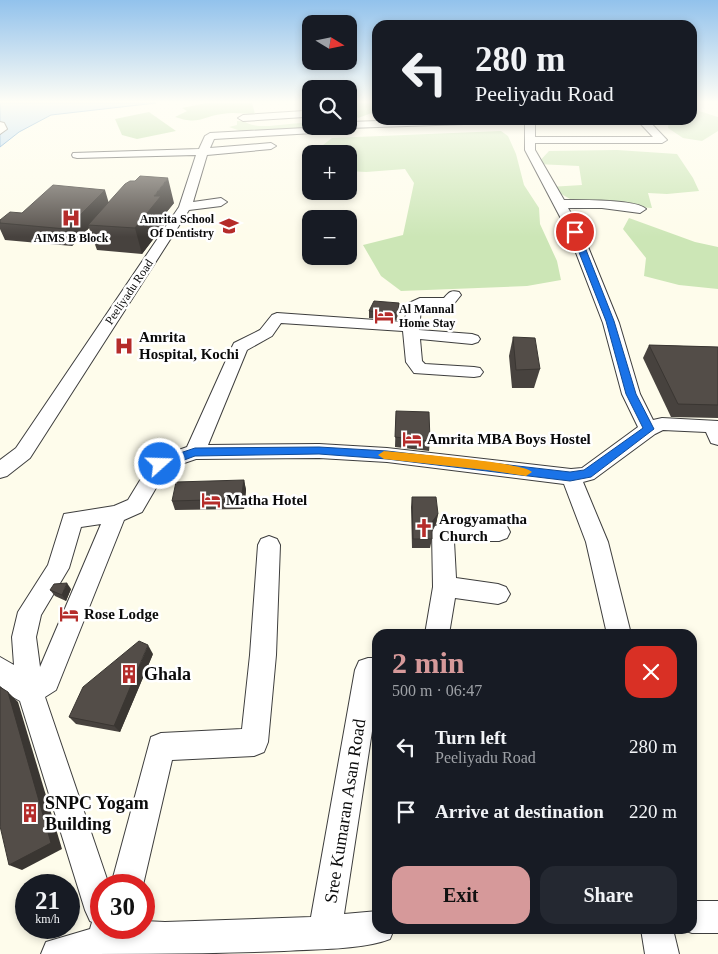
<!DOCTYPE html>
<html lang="en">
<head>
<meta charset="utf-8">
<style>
	body { margin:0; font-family:Georgia,serif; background:#242831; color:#f1f3f6; height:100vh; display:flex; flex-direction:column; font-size:19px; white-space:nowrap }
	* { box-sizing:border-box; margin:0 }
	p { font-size:16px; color:#9ea1a6 }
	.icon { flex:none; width:28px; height:28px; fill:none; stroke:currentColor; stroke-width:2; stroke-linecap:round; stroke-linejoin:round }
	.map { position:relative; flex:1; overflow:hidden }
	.drawer { position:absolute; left:372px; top:629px; width:325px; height:305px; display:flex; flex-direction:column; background:#171b24; border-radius:15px; box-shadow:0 2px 8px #0003 }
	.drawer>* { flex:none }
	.hud { position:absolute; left:372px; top:20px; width:325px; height:105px; border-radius:15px; box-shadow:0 2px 8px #0003; background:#171b24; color:#f1f3f6; overflow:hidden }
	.needle { width:32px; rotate:100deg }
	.tools { position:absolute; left:302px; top:15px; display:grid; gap:10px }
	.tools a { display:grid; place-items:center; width:55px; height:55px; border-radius:10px; background:#171b24; box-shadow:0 2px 8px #0003; font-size:25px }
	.speed { position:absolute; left:15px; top:874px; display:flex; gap:10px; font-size:25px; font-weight:700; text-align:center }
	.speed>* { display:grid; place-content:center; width:65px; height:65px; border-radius:50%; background:#171b24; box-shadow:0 2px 8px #0003; line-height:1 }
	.speed small { font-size:12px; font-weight:400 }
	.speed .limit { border:8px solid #d22; background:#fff; color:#111 }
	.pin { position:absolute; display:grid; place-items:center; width:42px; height:42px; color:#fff; margin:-21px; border:2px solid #fff; border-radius:50%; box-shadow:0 1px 5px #0007 }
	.me { position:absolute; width:55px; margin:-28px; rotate:70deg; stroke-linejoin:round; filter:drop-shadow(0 0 4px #0008) }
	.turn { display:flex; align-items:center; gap:18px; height:105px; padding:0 20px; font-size:22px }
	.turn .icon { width:65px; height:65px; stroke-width:2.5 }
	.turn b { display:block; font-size:35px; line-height:42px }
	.round { display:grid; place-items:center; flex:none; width:52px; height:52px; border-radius:15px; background:#242831 }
	.overview { display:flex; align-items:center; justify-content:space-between; height:85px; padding:0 20px }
	h1 { font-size:30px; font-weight:600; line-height:38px; color:#d6999a }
	.action { display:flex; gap:10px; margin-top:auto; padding:10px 20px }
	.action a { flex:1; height:58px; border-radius:15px; background:#d6999a; color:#111; font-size:20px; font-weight:600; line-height:58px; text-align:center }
	.action a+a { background:#242831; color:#f1f3f6 }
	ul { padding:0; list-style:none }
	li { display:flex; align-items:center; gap:15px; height:65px; padding:0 20px }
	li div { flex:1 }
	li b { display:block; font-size:19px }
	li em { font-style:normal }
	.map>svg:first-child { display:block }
	.green { fill:#cce6b6 }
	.forest { fill:#afd696 }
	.water { fill:#b2d6f3; stroke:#3c86c7 }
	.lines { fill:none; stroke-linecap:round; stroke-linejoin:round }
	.minor-casing { stroke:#3e3e3e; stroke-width:2 }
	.minor { fill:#fff; fill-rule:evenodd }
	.wall { fill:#47423e }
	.shaded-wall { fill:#3a3632 }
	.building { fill:#534d48; stroke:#3a3632 }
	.route { fill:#1a73e8; stroke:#114b97 }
	.slow { fill:#f59e0b }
	.labels { text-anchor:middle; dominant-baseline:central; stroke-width:5; stroke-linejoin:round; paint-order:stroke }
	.far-poi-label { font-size:12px; font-weight:bold; fill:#0b0b0b; stroke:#fff; text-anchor:end }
	.far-street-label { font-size:12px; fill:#0b0b0b; stroke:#fff }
	.poi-label { font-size:15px; font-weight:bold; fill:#0b0b0b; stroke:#fff; text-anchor:start }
	.near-poi-label { font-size:18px; font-weight:bold; fill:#0b0b0b; stroke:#fff; text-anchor:start }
	.near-street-label { font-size:18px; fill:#0b0b0b; stroke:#fff }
</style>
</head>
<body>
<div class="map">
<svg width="718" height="954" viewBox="0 0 718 954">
	<rect width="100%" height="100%" fill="#fefceb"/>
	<g class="green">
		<polygon points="693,109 718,117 718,131 702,141 683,138 668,128 669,120 692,120"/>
		<path d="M237,121H244C256,131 287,123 302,123L305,129L244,132L229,127L237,125Z"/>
		<polygon points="501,131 508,136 516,154 524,185 539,208 540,224 557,261 561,280 527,286 401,291 381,276 363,245 403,235 414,183 405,169 366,172 349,171 349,154 313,154 314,152 332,138"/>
		<polygon points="617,150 677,154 693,178 699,191 667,194 648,193 652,208 577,203 549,187 582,185 579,166 537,164 549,151"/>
		<polygon points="629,218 695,242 718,247 718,289 679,285 644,276 646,258 623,229"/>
	</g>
	<g class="forest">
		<path d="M206,103H252L255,114C244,114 233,112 222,114C201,117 199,125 175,117L187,111L182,108Z"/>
		<polygon points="356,103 377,103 377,111 358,118 353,110"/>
		<polygon points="149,112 176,131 137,139 122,135 115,119"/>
	</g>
	<polygon class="water" points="0,103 156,103 51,115 19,132 0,147"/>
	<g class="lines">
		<g class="minor-casing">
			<g id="minor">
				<polygon points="303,103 311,103 311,126 315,126 314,133 214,139 210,148 271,143 276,146 271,149 207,155 193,202 221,198 227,202 221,206 189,210 30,458 7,476 0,478 0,460 16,448 179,207 196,155 77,158 73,157 72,155 73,153 199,149 205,136 210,133 305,128 304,117 243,121 238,118 243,115 304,111"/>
				<polygon points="407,120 498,120 493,123 349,128 345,126 349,126 349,122"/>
				<path d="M525,120H535V137H653L637,120H648L667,140L662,143H535V150L564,200C579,200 637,199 646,209L640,213L602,208H568L582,232L619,323L640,394L653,420L662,418L718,421V445L711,443L706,432L663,430L655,434L594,479L583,482L608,542L631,634H607L586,542L564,484L387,462L319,458L196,459L167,469L142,512L124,520L56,690L45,697L109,885H101V928H144V921L165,922L311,917L355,670L359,661L368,658H378V692L344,914L378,911V929H394L390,939C362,950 315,949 284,951C203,954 122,954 41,954L46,942L90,929L92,922L90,921L85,910L20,701L11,696L0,686V657L14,665L12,637L18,612L48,565L64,514L114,506L128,500L153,459L187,447L232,347L234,343L260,330L272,315L277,313L404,322L409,303L420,298H444C449,292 451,290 459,292L461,295L453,305L421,308L419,330L472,334L478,336L480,339L478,342L472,344L420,339L422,361L425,364L474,367L480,368L483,372L480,376L474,377L414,373L406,362L403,331L281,323L272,336L247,350L208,445L319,444L387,448L571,469L582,468L638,427L622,394L603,323L568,232L525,150ZM101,524L40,667L36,637L41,615L69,568L81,527Z"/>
				<polygon points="0,122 4,123 7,129 0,134"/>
				<polygon points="443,523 499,523 507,526 510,532 507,538 499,541 454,541 456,578 498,584 506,587 510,594 506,601 498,604 455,598 449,634 425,634 433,587 432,532 435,526"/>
				<polygon points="269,536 277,539 280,545 276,655 268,742 264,752 254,756 172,760 143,885 111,885 151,737 161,733 242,729 250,655 258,545 261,539"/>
				<polygon points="692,901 718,901 718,933 692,933 681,929 692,929"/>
				<polygon points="641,929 673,929 679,954 645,954"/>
			</g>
		</g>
		<use href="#minor" class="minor"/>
	</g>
	<g class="wall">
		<polygon points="109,202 174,203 165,214 167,221 142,254 97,250 89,228 72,246 5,240 0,229 0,220 22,213"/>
		<polygon points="399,303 397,320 369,318 369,311"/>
		<polygon points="513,337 540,369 534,388 512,388 509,356"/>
		<polygon points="649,345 718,347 718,418 671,417 643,358"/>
		<polygon points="396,411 430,441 429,451 395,447"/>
		<polygon points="244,480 246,490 244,509 175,510 172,501"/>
		<polygon points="412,497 438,514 436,524 432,529 432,539 430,548 412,548 411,507"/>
		<polygon points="71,589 66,601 55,596 50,590"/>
		<polygon points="153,654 120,732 76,724 69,717"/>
	</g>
	<g class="shaded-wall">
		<polygon points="168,178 174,203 165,214 167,221 142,254 135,228 154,196"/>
		<polygon points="105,190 110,207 88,225 89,228 72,246 66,229"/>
		<polygon points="244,480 246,490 244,509 241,499"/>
		<polygon points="438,514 436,524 430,531 432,522"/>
		<polygon points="67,583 71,589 66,601 62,595"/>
		<polygon points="148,645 153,654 120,732 114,726"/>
		<polygon points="8,692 18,702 62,849 22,870 9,865"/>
	</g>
	<g class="building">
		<polygon points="140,176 168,178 154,196 161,196 135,228 88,225 125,184 130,181 135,181"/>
		<polygon points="53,185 105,190 66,229 0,223 0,220 10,212 22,213"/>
		<polygon points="374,301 399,303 398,313 369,311"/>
		<polygon points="513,337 535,338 540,369 516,370"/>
		<polygon points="649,345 718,347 718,405 678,404"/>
		<polygon points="396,411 429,412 430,441 395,437"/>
		<polygon points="244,480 241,499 172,501 176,482"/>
		<polygon points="412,497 436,497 438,514 432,522 432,539 413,539"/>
		<polygon points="67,583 62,595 50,590 54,584"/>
		<polygon points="139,641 148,645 114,726 69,717 83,687"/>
		<polygon points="0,687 8,692 51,843 9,865 0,826"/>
	</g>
	<linearGradient id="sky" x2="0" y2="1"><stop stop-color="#92c2ec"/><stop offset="0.43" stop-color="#fffef6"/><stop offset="1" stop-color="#fffef6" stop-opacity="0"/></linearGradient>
	<rect width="718" height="237" fill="url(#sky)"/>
	<polygon class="route" points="575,229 579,232 614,321 636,394 654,429 591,477 570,481 387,459 319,454 195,456 160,469 156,467 154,464 156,461 195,448 319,447 387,451 570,472 584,470 643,428 626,394 606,321 571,232"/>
	<path class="slow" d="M384,451C404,453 525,462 532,472L526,476L487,470L384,459L378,455Z"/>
	<defs>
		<g id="hospital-bare" transform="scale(1.5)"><path d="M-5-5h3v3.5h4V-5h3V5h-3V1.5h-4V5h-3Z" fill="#b52c2a" stroke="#fff" stroke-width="2.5" paint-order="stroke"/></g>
		<g id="university-bare" transform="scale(1.5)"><path d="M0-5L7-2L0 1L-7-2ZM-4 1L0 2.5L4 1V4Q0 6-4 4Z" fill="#b52c2a" stroke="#fff" stroke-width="2.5" paint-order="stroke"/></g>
		<g id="hotel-bare" transform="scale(1.5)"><path d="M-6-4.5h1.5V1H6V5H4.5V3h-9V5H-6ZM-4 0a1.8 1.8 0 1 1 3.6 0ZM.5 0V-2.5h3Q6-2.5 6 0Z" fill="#b52c2a" stroke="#fff" stroke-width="2.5" paint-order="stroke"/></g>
		<g id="church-bare" transform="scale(1.5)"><path d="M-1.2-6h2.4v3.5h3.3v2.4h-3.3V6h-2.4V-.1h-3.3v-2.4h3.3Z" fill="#b52c2a" stroke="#fff" stroke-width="2.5" paint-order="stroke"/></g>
		<g id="building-bare" transform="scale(1.5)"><path d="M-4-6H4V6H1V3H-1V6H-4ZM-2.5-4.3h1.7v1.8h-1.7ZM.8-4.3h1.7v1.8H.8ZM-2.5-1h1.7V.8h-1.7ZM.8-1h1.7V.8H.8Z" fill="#b52c2a" stroke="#fff" stroke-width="2.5" paint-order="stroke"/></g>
	</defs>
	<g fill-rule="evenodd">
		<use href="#hospital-bare" x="71" y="218"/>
		<use href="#university-bare" x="229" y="226"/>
		<use href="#hotel-bare" x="384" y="316"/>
		<use href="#hospital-bare" x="124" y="346"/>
		<use href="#hotel-bare" x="412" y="439"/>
		<use href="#hotel-bare" x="211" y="500"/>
		<use href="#church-bare" x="424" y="528"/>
		<use href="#hotel-bare" x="69" y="614"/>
		<use href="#building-bare" x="129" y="674"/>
		<use href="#building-bare" x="30" y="813"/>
	</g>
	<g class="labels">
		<g class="far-poi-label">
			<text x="214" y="219">Amrita School<tspan x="214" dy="14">Of Dentistry</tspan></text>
			<text x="71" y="238" text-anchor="middle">AIMS B Block</text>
			<text x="399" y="309" text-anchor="start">Al Mannal<tspan x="399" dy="14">Home Stay</tspan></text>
		</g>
		<g class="far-street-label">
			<text transform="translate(129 292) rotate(-56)">Peeliyadu Road</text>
		</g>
		<g class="poi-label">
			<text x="139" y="337">Amrita<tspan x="139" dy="17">Hospital, Kochi</tspan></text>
			<text x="427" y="439">Amrita MBA Boys Hostel</text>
			<text x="226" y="500">Matha Hotel</text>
			<text x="439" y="519">Arogyamatha<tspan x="439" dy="17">Church</tspan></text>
			<text x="84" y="614">Rose Lodge</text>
		</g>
		<g class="near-poi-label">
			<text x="144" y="674">Ghala</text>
			<text x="45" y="803">SNPC Yogam<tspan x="45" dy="21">Building</tspan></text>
		</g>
		<g class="near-street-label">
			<text transform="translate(345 811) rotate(-81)">Sree Kumaran Asan Road</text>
		</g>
	</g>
</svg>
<div class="tools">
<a><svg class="needle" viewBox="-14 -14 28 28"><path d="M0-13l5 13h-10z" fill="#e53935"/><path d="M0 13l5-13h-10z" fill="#9ea1a6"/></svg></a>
<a><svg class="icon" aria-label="search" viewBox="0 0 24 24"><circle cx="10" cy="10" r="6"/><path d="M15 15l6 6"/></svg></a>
<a>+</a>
<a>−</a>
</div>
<div class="speed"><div>21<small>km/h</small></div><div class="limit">30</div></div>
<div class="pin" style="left:575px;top:232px;background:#d93025"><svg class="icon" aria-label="arrive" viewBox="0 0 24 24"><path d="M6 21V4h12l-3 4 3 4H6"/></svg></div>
<svg class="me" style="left:160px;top:464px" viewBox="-20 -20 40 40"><circle r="17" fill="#1a73e8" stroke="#fff" stroke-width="3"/><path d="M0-11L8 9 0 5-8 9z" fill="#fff"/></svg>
<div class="hud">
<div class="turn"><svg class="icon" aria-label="left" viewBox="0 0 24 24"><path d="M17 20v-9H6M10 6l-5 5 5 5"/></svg><div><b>280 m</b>Peeliyadu Road</div></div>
</div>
<section class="drawer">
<div class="overview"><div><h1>2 min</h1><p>500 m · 06:47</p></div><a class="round" style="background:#d93025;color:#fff"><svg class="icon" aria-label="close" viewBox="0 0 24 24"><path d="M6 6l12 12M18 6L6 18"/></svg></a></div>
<ul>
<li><svg class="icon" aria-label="left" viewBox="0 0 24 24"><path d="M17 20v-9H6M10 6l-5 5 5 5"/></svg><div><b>Turn left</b><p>Peeliyadu Road</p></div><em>280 m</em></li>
<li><svg class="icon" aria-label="arrive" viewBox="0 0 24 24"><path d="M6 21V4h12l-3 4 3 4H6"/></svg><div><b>Arrive at destination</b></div><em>220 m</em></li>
</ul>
<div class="action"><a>Exit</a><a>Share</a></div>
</section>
</div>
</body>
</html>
